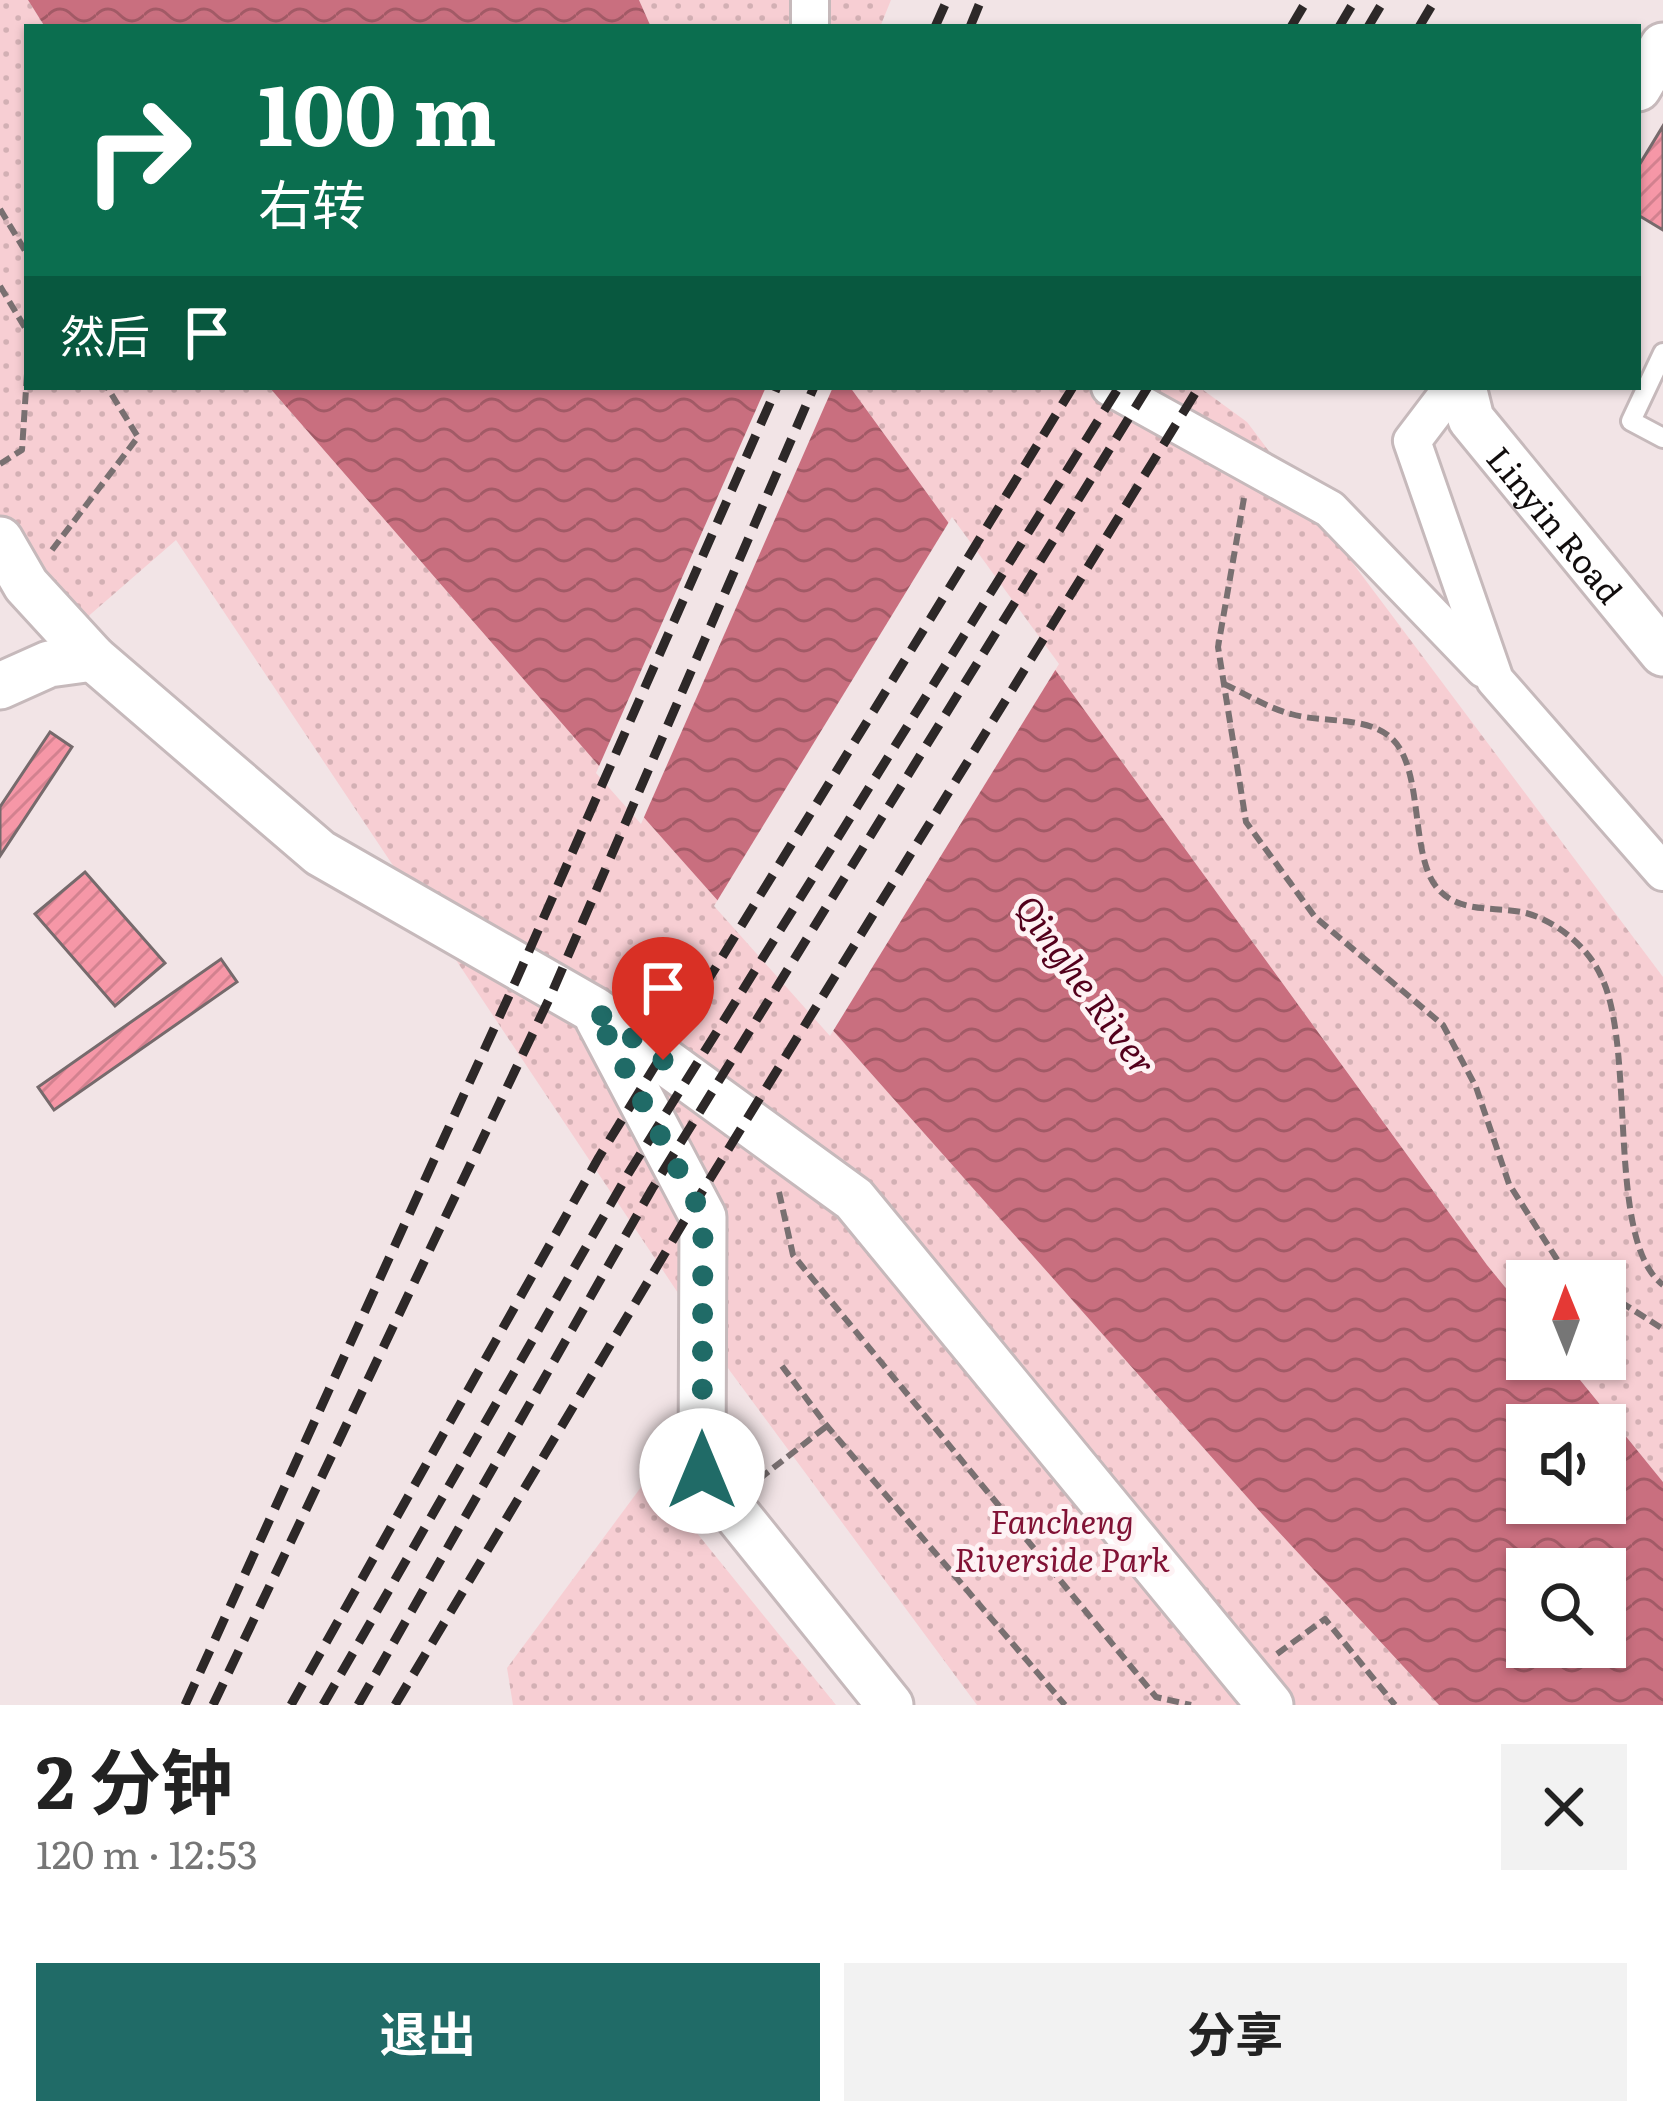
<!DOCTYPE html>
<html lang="zh">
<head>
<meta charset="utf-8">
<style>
	body { margin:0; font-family:Literata,"Noto Sans SC",serif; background:#f2f2f2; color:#222; height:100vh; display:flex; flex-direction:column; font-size:45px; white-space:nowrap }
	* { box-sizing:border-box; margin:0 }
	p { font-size:39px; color:#767676 }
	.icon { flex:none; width:66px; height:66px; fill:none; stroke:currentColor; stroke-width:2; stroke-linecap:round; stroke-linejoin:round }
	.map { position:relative; height:1705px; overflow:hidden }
	.sheet { display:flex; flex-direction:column; background:#fff; flex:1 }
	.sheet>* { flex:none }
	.banner { position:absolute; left:24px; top:24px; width:1617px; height:366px; border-radius:0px; box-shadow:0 3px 9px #0004; background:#0b6e4f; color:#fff; overflow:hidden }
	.needle { width:78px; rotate:359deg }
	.buttons { position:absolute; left:1506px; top:1260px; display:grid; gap:24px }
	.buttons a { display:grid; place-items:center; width:120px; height:120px; border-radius:0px; background:#fff; box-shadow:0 3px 9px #0004; font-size:60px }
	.pin { position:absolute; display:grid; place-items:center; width:102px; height:102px; color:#fff; margin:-123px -51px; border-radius:50% 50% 50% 0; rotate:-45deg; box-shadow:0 0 12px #0007 }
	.pin .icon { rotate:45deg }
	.me { position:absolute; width:132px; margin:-66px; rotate:0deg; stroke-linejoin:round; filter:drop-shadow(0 0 9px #0008) }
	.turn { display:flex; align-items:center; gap:42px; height:252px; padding:0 36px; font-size:54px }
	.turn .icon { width:156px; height:156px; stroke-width:2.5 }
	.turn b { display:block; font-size:84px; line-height:102px }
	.then { display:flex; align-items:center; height:114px; padding:0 36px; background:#0003; gap:24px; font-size:45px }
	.round { display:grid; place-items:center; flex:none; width:126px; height:126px; border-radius:0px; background:#f2f2f2 }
	.headline { display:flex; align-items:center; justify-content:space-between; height:204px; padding:0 36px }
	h1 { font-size:72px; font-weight:700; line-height:90px }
	.primary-button { display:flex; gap:24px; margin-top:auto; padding:24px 36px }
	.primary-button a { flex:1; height:138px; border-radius:0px; background:#206b67; color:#fff; font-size:48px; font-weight:700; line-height:138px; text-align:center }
	.primary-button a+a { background:#f2f2f2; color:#222 }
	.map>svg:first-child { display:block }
	.grass { fill:url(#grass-dots) }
	.water { fill:url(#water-waves); fill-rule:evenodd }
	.pier { fill:#f2e4e6 }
	.building { fill:url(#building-hatch); stroke:#766a6c; stroke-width:3 }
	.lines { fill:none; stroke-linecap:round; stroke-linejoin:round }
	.service-casing { stroke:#c6b9bb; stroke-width:24 }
	.minor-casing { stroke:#c6b9bb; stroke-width:42 }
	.tertiary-casing { stroke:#c6b9bb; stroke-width:51 }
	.path { stroke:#797071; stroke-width:6; stroke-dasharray:12 6; stroke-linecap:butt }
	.service { stroke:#fff; stroke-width:18 }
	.minor { stroke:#fff; stroke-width:36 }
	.tertiary { stroke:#fff; stroke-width:45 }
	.rail { stroke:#2d2828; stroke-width:9; stroke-dasharray:24 12; stroke-linecap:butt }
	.route { stroke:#206b67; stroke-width:21; stroke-dasharray:0 37.8 }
	.labels { text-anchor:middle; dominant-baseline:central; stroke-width:10; stroke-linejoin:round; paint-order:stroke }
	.street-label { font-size:33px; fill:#110d0d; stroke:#fef2f4 }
	.park-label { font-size:33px; font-style:italic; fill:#811235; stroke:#fef2f4 }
	.water-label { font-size:36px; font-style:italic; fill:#53001c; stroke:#fef2f4 }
</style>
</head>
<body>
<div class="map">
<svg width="1663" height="1705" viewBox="0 0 1663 1705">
	<defs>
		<pattern id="grass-dots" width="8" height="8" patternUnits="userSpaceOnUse" patternTransform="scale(3)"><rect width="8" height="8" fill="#f7ced3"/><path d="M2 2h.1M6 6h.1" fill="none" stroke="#d3b0b4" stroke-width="1.8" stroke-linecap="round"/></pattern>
		<pattern id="water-waves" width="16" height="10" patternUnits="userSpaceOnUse" patternTransform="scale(3)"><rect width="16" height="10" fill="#c96f7f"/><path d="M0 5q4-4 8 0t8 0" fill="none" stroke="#a25a66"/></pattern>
		<pattern id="building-hatch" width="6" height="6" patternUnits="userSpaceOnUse" patternTransform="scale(3)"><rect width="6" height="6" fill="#f697a7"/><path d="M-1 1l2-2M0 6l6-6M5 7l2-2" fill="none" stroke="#d2818f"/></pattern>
	</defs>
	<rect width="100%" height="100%" fill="#f2e4e6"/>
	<g class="grass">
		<polygon points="0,0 28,0 45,27 27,27 27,387 269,387 647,821 1263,1515 1439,1705 977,1705 730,1371 176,540 69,633 0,540"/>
		<polygon points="639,0 891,0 880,27 651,27"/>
		<polygon points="850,387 1199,387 1247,422 1663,977 1663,1482 1563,1359 1605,1359 1605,1281 1527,1281 1527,1314 1487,1265"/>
		<polygon points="650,1475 836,1705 513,1705 507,1668"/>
	</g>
	<g class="water">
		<polygon points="28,0 639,0 651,27 45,27"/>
		<path d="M269,387H850L1487,1265L1527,1314V1359H1563L1663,1482V1705H1439L1263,1515L647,821ZM1527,1425H1605V1503H1527ZM1527,1569H1605V1647H1527Z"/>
	</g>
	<g class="pier">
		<polygon points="766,387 833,387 641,824 596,773"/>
		<polygon points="952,517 1059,664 830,1036 714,906"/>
	</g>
	<g class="building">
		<polygon points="1663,126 1663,230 1638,215 1638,167"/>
		<polygon points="50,732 72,747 0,856 0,807"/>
		<polygon points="85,872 165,963 115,1006 35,914"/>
		<polygon points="221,959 237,982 54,1110 38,1087"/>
	</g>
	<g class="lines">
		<g class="service-casing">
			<polyline id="service" points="1663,353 1631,421 1663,438"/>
		</g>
		<g class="minor-casing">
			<g id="minor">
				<polyline points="810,27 810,0"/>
				<polyline points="1110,387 1330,509 1484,669"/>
				<polyline points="1453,387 1412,441 1495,680 1663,872"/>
			</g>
		</g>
		<g class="tertiary-casing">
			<g id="tertiary">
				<polyline points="1638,88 1663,46"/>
				<path id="s1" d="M1463,387L1471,419L1663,653"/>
				<polyline points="0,540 26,585 93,658 320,853 594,1010 854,1199 1270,1705"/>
				<polyline points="0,686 49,664 93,658"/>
				<polyline points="598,1018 703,1217 702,1471 890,1705"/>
			</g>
		</g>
		<g class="path">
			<polyline points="0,209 27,254"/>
			<polyline points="0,286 27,331"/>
			<polyline points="0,464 22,450 27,374"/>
			<polyline points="1244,498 1218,647 1246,822 1315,917 1443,1025 1476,1087 1509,1184 1558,1261 1588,1281"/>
			<polyline points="52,550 138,437 107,387"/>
			<path d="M1224,684C1246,694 1268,708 1291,714C1321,723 1364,716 1389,736C1426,765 1408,858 1439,890C1461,914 1497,906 1526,913C1556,921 1588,947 1601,976C1637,1049 1605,1241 1663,1285"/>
			<polyline points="779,1192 793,1255 1156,1697 1191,1705"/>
			<polyline points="1605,1292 1663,1329"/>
			<polyline points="782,1366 827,1426 1065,1705"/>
			<polyline points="759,1479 827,1426"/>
			<polyline points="1277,1654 1325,1619 1395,1705"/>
		</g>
		<use href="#service" class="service"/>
		<use href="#minor" class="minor"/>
		<use href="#tertiary" class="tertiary"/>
		<g class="rail">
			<polyline points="935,27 947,0"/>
			<polyline points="970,27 981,0"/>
			<polyline points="1291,27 1307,0"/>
			<polyline points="1339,27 1355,0"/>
			<polyline points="1368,27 1384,0"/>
			<polyline points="1419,27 1435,0"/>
			<polyline points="185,1705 518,976 777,387"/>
			<polyline points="213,1705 551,995 814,387"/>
			<polyline points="291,1705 599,1157 1073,387"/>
			<polyline points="323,1705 628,1174 1119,387"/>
			<polyline points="358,1705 652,1189 1148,387"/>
			<polyline points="395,1705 692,1208 1199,387"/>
		</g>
	</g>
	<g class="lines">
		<polyline class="route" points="663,1060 594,1010 703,1216 702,1471"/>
	</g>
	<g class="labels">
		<g class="street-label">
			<text stroke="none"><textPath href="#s1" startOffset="168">Linyin Road</textPath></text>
		</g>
		<g class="park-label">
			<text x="1062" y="1519">Fancheng<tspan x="1062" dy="38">Riverside Park</tspan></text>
		</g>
		<g class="water-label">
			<text transform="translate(1087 984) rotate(54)">Qinghe River</text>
		</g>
	</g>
</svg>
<div class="buttons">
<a><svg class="needle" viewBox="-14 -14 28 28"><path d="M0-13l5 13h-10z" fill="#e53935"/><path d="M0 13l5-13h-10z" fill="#767676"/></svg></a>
<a><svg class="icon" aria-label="sound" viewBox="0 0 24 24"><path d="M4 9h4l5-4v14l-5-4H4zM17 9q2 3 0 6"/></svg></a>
<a><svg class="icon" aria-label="search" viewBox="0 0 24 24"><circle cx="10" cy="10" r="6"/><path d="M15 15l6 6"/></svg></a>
</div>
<div class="pin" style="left:663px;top:1060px;background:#d93025"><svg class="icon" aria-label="arrive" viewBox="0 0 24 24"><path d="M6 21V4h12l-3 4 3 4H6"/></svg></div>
<svg class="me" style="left:702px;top:1471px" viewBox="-20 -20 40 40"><circle r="19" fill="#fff"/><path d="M0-13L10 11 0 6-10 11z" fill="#206b67"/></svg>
<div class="banner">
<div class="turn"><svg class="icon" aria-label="right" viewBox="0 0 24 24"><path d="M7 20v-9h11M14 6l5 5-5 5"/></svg><div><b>100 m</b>右转</div></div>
<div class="then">然后<svg class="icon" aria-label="arrive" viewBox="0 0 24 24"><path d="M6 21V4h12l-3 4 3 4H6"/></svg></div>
</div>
</div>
<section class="sheet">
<div class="headline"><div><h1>2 分钟</h1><p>120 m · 12:53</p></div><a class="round"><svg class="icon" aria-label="close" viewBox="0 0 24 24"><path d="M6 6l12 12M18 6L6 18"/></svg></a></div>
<div class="primary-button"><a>退出</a><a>分享</a></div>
</section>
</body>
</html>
